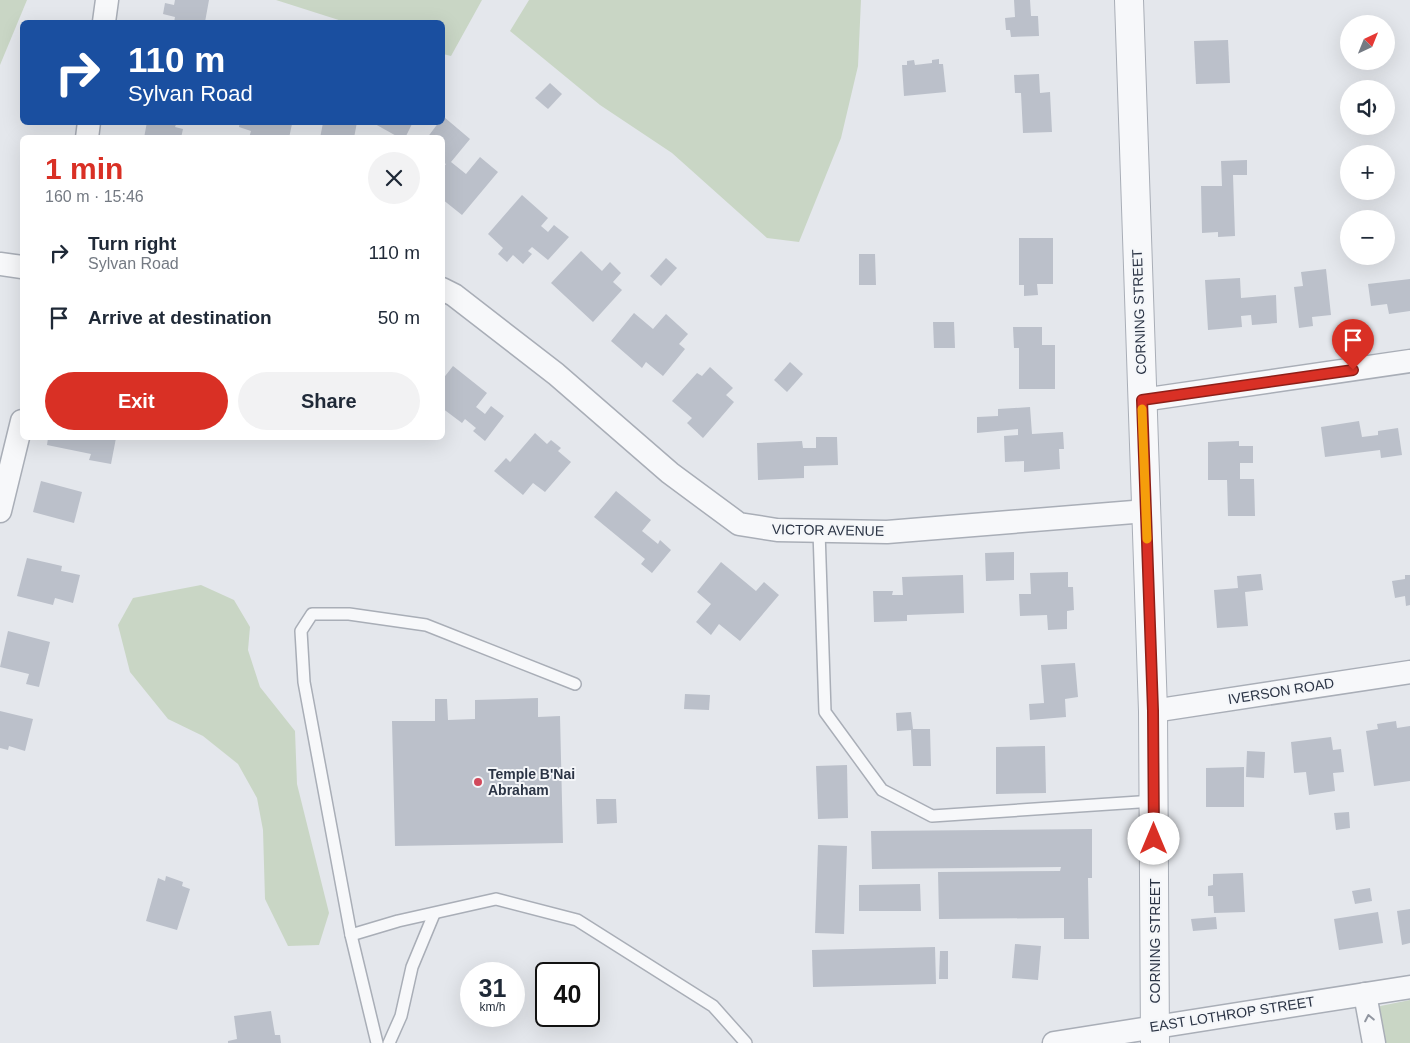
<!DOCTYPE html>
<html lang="en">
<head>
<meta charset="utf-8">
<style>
	body { margin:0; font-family:Arial,sans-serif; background:#f2f2f3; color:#1f2937; height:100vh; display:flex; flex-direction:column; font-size:19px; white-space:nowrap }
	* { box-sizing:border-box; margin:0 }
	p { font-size:16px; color:#747a83 }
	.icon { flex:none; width:28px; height:28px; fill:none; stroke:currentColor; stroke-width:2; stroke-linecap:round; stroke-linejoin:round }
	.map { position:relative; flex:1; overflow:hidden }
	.side { position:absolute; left:20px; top:135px; width:425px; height:305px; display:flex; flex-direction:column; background:#fff; border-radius:8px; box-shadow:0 5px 20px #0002 }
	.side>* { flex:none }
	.hud { position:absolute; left:20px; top:20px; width:425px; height:105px; border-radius:8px; box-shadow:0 5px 20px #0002; background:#1a4fa0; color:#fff; overflow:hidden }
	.needle { width:32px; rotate:43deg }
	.fabs { position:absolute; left:1340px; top:15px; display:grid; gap:10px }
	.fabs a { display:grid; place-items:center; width:55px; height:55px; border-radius:50%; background:#fff; box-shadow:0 5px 20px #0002; font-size:25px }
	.speed { position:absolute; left:460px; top:962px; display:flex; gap:10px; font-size:25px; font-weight:700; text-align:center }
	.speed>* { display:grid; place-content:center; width:65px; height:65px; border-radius:50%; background:#fff; box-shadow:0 5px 20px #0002; line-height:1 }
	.speed small { font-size:12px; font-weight:400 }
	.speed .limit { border:2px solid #111; border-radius:8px; background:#fff; color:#111 }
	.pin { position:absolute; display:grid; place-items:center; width:42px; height:42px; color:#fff; margin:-51px -21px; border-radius:50% 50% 50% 0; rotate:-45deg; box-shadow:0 0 5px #0007 }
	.pin .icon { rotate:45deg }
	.me { position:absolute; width:55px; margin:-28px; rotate:0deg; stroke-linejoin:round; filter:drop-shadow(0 0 4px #0008) }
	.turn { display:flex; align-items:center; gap:18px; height:105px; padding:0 25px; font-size:22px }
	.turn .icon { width:65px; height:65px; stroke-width:2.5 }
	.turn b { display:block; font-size:35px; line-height:42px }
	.round { display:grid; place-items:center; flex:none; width:52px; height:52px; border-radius:26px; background:#f2f2f3 }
	.head { display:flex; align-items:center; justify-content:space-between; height:85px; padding:0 25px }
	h1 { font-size:30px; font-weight:700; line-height:38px; color:#d93025 }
	.cta { display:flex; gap:10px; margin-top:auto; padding:10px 25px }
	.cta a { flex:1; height:58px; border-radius:30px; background:#d93025; color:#fff; font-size:20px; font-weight:700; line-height:58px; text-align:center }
	.cta a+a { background:#f2f2f3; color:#1f2937 }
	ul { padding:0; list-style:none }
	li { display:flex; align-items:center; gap:15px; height:65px; padding:0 25px }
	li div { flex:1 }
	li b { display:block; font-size:19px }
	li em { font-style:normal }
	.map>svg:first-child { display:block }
	.green { fill:#c9d6c5 }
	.building { fill:#bbc0ca }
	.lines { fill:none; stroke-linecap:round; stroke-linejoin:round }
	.service-casing { stroke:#a9aeb7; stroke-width:14 }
	.minor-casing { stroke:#a9aeb7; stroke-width:25 }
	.tertiary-casing { stroke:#a9aeb7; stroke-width:30 }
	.service { stroke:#f7f8fa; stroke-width:11 }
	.minor { stroke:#f7f8fa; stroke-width:22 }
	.tertiary { stroke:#f7f8fa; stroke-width:28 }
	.oneway { stroke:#9196a0 }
	.route-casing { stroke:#8d1f18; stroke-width:12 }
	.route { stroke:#d93025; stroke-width:9 }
	.slow { stroke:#f59e0b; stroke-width:9 }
	.poi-dot { fill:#d1495b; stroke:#f4f6f9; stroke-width:2 }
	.labels { text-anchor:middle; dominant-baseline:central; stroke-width:4; stroke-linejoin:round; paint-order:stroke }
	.street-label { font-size:14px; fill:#2b3445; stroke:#f4f6f9 }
	.poi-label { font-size:14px; font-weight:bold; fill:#2b3445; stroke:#f4f6f9; text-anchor:start }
</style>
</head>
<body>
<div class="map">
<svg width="1410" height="1043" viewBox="0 0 1410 1043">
	<rect width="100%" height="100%" fill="#e4e7ec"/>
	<g class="green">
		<polygon points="0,0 27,0 0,65"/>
		<polygon points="276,0 482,0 451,56 443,54 442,22 345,22"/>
		<polygon points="529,0 861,0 858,66 841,138 799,242 767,238 672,153 600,105 510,31"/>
		<polygon points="201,585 234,600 250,627 248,650 260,687 295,731 297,784 329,913 319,945 288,946 265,899 263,830 257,798 238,764 203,736 168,719 130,672 118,625 133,598"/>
		<polygon points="1410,1000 1410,1043 1368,1043 1361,1010"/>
	</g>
	<g class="building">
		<polygon points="175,0 209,0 205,22 174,22 175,17 163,14 165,3 174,5"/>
		<polygon points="1014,0 1030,0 1031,16 1038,16 1039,36 1011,37 1010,30 1006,30 1005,18 1015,17"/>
		<polygon points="1228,40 1230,83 1196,84 1194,41"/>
		<polygon points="939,59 939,64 943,64 946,92 904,96 902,65 907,65 907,61 914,60 915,65 932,63 932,60"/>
		<polygon points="1039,74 1040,93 1050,92 1052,132 1023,133 1021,93 1015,93 1014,75"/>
		<polygon points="550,83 562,94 548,109 535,98"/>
		<polygon points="444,117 470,139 451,162 466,174 480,157 498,172 462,215 442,199 442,168 446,164 442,162 442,138 427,138 439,122 442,122"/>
		<polygon points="147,122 177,122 175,127 183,129 181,138 144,138"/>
		<polygon points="240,122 287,122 292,124 289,138 249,138 251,131 239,127"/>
		<polygon points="328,122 357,122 354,138 320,138 323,123"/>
		<polygon points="376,122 413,122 405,138 400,138 375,124"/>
		<polygon points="1247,160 1247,175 1233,175 1235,236 1218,237 1218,232 1202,233 1201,186 1222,186 1221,161"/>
		<polygon points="522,195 548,218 541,226 548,232 554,225 569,237 548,260 532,247 528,251 532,254 523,264 513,255 507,262 498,254 503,248 488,234"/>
		<polygon points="1019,238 1053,238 1053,284 1037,284 1038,295 1024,296 1024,285 1019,285"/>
		<polygon points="581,251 602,271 610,262 621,273 613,282 622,290 593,322 551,283"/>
		<polygon points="859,254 875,254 876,285 859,285"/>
		<polygon points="666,258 677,268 661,286 650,276"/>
		<polygon points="1326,269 1331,315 1312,317 1313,326 1299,328 1294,287 1303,286 1301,272"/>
		<polygon points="1240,278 1241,298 1276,295 1277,323 1252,325 1251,315 1241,316 1242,327 1208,330 1205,280"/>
		<polygon points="1410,279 1410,311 1389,314 1387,304 1371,306 1368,284"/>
		<polygon points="634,313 653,329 666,314 688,334 679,344 685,349 663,376 646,362 642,368 611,341"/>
		<polygon points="933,322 954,322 955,348 934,348"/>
		<polygon points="1013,327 1042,327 1042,345 1055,345 1055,389 1019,389 1019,348 1014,348"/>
		<polygon points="790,362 803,374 787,392 774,380"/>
		<polygon points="453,366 487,393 476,407 485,414 491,406 504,416 485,441 473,431 476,428 465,419 462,423 442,408 442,380"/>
		<polygon points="710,367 733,388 726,395 734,402 703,438 687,423 692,418 672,401 697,373 702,376"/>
		<polygon points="1030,407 1032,434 1063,432 1064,449 1059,449 1060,469 1024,472 1024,461 1005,462 1004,436 1018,435 1018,429 977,433 977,417 998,416 998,409"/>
		<polygon points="1359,421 1362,437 1378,435 1378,431 1398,428 1402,455 1381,458 1380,450 1325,457 1321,427"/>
		<polygon points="535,433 547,444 551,440 561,448 558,451 571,462 545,492 533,483 523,495 494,471 506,458 510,462"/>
		<polygon points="816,437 837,437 838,465 804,466 804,478 758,480 757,443 802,441 803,448 816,448"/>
		<polygon points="48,438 116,438 111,464 89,460 91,454 47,445"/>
		<polygon points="1239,441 1239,446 1253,446 1253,463 1240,463 1240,479 1254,479 1255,516 1228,516 1227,480 1208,480 1208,442"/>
		<polygon points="41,481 82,492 74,523 33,512"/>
		<polygon points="616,491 651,520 642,531 658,544 660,540 671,550 652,573 641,564 645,559 594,517"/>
		<polygon points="1014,552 1014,580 986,581 985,553"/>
		<polygon points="27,558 62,566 61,571 80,575 73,603 55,598 53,605 17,596"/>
		<polygon points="721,562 756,591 764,582 779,595 740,641 719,624 711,635 696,622 711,604 697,592"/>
		<polygon points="1068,572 1068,587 1073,587 1074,610 1067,611 1067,629 1048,630 1047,615 1020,616 1019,594 1031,594 1030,573"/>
		<polygon points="1261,574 1263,590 1245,592 1248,626 1217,628 1214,590 1238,588 1237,576"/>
		<polygon points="963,575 964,613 907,615 907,621 874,622 873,591 893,591 892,595 903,595 902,577"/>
		<polygon points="1405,575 1410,575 1410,605 1406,606 1405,596 1395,598 1392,581 1405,579"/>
		<polygon points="8,631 50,642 39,687 26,684 29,674 0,667"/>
		<polygon points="1075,663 1078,697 1065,699 1066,717 1030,720 1029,704 1044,703 1041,665"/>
		<polygon points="685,694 710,695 709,710 684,709"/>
		<polygon points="538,698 538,717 560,716 563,843 395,846 392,721 435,721 435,699 447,699 448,720 475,719 475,700"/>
		<polygon points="0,711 33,719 25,751 9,746 8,750 0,748"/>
		<polygon points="911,712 913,729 930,729 931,766 913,766 911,730 897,731 896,713"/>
		<polygon points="1396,721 1397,728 1410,726 1410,781 1374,786 1366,731 1378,729 1377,724"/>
		<polygon points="1331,737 1333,750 1341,749 1344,772 1333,773 1335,791 1309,795 1306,772 1294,773 1291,742"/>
		<polygon points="1045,746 1046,793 996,794 996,747"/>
		<polygon points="1247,751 1265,752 1264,778 1246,777"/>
		<polygon points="847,765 848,818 818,819 816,766"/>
		<polygon points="1244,767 1244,807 1206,807 1206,768"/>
		<polygon points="596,799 616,799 617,823 597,824"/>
		<polygon points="1349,812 1350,828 1336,830 1334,813"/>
		<polygon points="1092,829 1092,878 1088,878 1089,939 1064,939 1064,918 939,919 938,872 1060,871 1061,867 872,869 871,831"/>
		<polygon points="818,845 847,846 844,934 815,933"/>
		<polygon points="1243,873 1245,912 1214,913 1213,896 1208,896 1208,886 1213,885 1213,874"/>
		<polygon points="166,876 183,882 182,886 190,889 177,930 146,921 158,878 165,881"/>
		<polygon points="920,884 921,911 859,911 859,885"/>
		<polygon points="1370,888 1372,901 1355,904 1352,891"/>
		<polygon points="1410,909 1410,943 1402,945 1397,911"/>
		<polygon points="1378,912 1383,943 1339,950 1334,919"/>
		<polygon points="1216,917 1217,929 1193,931 1191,919"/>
		<polygon points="1015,944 1041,946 1038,980 1012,978"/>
		<polygon points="935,947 936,984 813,987 812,950"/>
		<polygon points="940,951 948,951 948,979 939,979"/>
		<polygon points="271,1011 275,1035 280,1035 281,1043 228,1043 228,1041 237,1039 234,1016"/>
	</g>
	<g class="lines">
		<g class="service-casing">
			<g id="service">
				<polyline points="819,531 825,712 882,790 932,816 1154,801"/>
				<polyline points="575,684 426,625 349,614 312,614 301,631 304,682 351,935 398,921 496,899 577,920 713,1006 746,1043"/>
				<polyline points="351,935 377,1043"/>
				<polyline points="389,1043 401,1016 412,967 434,914"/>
			</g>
		</g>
		<g class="minor-casing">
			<g id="minor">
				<polyline points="104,22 107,0"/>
				<polyline points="87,138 89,122"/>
				<polyline points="0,264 22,267"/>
				<polyline points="442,289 454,295 556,374 670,473 739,524 777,530 887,532 1146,511"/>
				<polyline points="1142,400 1410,361"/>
				<polyline points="0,511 22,421"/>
				<polyline points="1153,711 1410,672"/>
				<polyline points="1365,994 1374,1043"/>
				<polyline points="1054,1043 1410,987"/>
			</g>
		</g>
		<g class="tertiary-casing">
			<polyline id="tertiary" points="1129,0 1153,711 1155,1043"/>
		</g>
		<use href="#service" class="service"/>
		<use href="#minor" class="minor"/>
		<use href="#tertiary" class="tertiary"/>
	</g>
	<defs><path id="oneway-chevron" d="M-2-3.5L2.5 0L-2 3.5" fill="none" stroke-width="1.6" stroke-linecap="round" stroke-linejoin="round" transform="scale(1.25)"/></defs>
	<use class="oneway" href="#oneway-chevron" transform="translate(1369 1018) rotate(-101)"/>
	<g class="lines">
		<g class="route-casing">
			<polyline id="route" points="1154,839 1153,711 1142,400 1353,370"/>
		</g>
		<use href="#route" class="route"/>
		<polyline class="slow" points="1142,409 1147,539"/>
	</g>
	<circle class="poi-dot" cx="478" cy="782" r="5"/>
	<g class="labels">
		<g class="street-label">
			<text transform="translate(1139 312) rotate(-92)">CORNING STREET</text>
			<text transform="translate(828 530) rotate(1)">VICTOR AVENUE</text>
			<text transform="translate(1281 691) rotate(-9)">IVERSON ROAD</text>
			<text transform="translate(1155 941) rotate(-90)">CORNING STREET</text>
			<text transform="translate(1232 1014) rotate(-9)">EAST LOTHROP STREET</text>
		</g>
		<g class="poi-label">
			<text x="488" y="774">Temple B'Nai<tspan x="488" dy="16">Abraham</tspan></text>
		</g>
	</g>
</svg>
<div class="fabs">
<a><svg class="needle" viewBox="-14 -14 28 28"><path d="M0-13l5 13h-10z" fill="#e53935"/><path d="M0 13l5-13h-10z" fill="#747a83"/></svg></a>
<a><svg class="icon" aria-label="sound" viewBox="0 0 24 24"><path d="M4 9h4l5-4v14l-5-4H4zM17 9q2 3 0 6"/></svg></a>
<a>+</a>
<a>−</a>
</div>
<div class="speed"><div>31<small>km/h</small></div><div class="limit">40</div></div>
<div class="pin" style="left:1353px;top:370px;background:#d93025"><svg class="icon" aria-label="arrive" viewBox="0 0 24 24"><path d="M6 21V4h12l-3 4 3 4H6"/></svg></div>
<svg class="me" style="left:1154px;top:839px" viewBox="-20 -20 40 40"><circle r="19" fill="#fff"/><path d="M0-13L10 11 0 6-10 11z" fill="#d93025"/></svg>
<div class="hud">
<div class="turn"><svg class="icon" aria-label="right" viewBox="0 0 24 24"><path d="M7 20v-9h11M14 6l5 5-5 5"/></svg><div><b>110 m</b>Sylvan Road</div></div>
</div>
<section class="side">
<div class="head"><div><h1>1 min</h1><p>160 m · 15:46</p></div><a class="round"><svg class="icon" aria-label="close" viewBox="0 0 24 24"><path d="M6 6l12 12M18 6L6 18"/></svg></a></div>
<ul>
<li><svg class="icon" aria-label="right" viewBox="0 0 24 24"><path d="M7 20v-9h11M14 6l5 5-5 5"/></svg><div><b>Turn right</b><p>Sylvan Road</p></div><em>110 m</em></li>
<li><svg class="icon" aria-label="arrive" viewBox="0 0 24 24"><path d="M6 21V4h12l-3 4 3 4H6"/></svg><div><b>Arrive at destination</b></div><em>50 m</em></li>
</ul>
<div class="cta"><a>Exit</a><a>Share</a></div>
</section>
</div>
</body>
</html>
